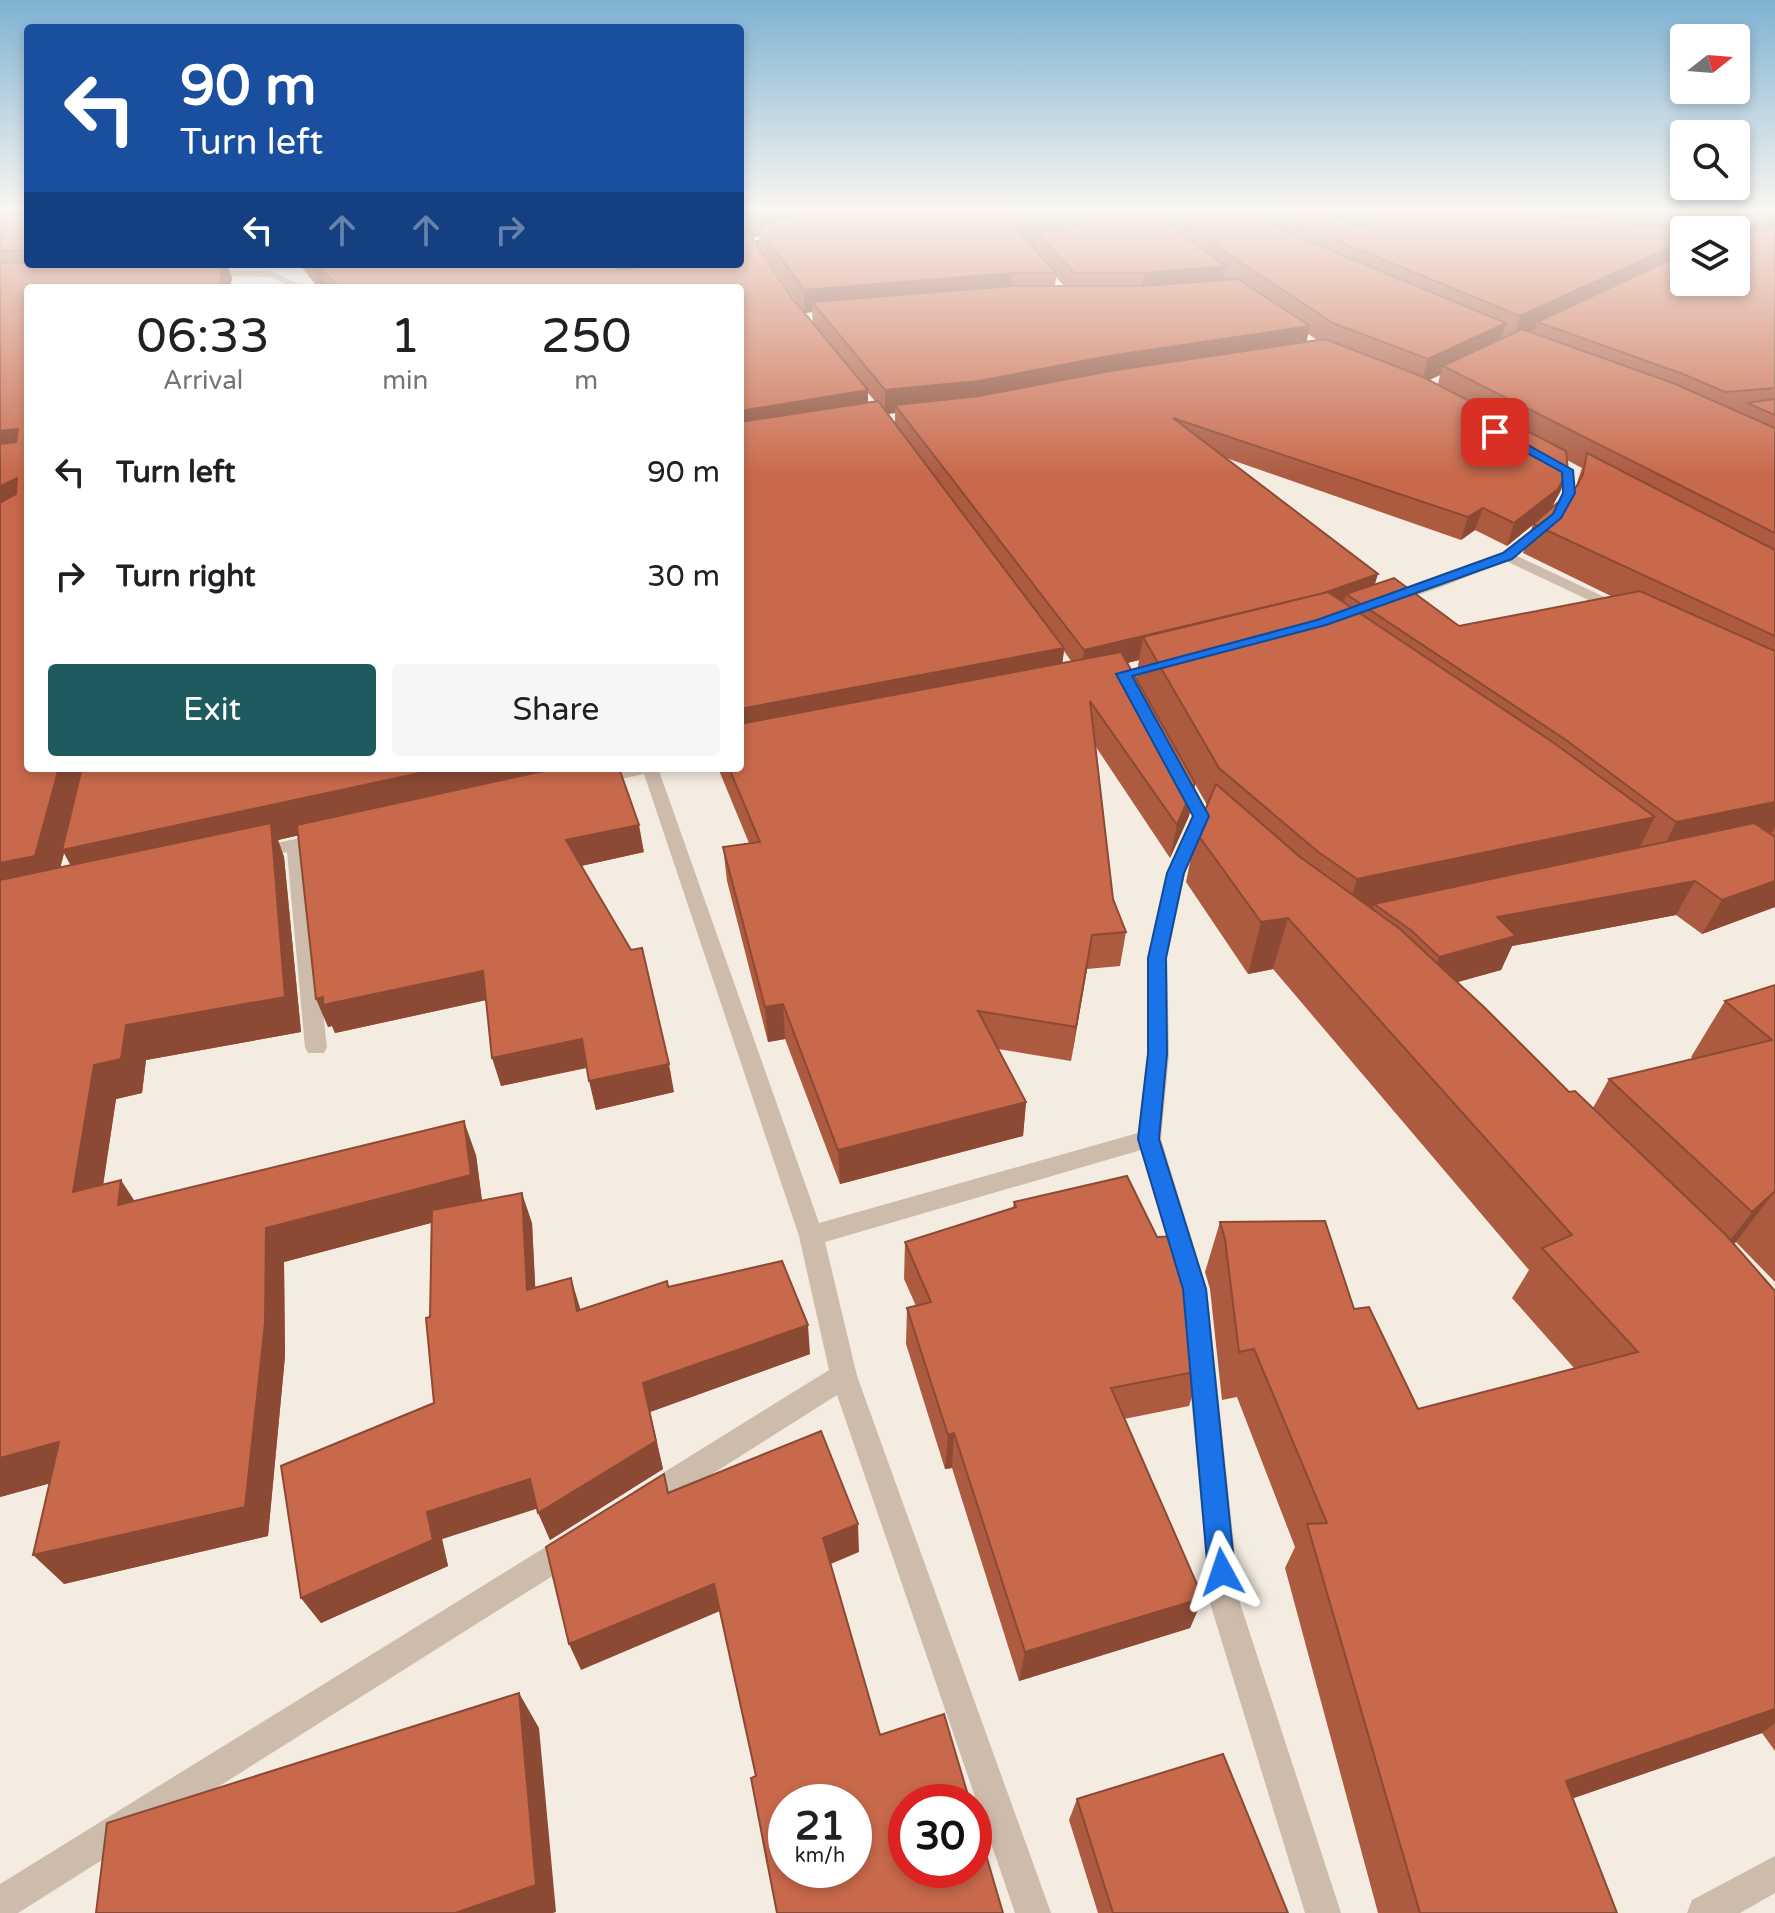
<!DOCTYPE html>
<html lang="en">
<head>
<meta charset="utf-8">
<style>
	body { margin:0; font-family:"Varela Round",sans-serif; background:#f6f6f6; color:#202124; height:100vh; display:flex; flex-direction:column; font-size:30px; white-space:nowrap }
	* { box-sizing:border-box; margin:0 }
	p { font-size:26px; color:#757577 }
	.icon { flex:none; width:44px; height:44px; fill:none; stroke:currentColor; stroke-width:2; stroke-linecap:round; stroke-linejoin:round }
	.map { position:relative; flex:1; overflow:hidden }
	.details { position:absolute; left:24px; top:284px; width:720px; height:488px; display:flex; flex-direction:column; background:#fff; border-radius:8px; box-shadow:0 4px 12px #0003 }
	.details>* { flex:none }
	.guide { position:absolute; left:24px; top:24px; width:720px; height:244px; border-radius:8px; box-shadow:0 4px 12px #0003; background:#1a4fa0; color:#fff; overflow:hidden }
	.needle { width:52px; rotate:73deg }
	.fabs { position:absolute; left:1670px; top:24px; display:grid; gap:16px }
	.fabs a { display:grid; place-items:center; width:80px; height:80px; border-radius:8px; background:#fff; box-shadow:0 4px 12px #0003; font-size:40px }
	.speed { position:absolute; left:768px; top:1784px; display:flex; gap:16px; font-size:40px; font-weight:700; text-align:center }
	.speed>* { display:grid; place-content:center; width:104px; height:104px; border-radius:50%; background:#fff; box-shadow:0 4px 12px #0003; line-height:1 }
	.speed small { font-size:20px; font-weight:400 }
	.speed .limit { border:12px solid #d22; background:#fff; color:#111 }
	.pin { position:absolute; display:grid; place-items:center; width:68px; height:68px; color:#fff; margin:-34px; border-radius:16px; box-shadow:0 4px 12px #0006 }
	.me { position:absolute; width:88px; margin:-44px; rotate:355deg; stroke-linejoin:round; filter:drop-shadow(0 0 6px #0008) }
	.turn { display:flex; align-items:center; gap:28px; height:168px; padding:0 24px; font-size:36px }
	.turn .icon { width:104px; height:104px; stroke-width:2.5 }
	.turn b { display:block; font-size:56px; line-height:68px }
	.lanes { display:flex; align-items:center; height:76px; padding:0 24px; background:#0003; justify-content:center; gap:40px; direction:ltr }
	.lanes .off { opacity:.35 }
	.eta { display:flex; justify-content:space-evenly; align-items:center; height:136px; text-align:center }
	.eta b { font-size:48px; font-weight:600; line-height:56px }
	.button { display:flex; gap:16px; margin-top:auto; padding:16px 24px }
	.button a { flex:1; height:92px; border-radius:8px; background:#1f5a5e; color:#fff; font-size:32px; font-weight:600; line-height:92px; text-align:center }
	.button a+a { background:#f6f6f6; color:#202124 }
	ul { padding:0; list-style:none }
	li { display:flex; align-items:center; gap:24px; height:104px; padding:0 24px }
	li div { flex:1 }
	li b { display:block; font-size:30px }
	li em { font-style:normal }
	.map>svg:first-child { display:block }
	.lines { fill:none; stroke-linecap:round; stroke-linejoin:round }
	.minor { fill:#cdbbac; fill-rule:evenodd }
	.highway { fill:#5c4a42; fill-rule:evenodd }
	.wall { fill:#ac5a40; fill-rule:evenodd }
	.shaded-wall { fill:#8c4a34 }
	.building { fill:#c8694b; stroke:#8c4a34; stroke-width:2; fill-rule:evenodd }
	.route { fill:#1a73e8; stroke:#114b97; stroke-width:2 }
</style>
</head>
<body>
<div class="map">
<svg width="1775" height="1913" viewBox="0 0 1775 1913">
	<rect width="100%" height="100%" fill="#f4ebe1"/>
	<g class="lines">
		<g class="minor">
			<polygon points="204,271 270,271 308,288 296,288 269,277 201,276"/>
			<path d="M1567,466L1573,470C1579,510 1548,537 1515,555L1628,608V614H1618L1504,560C1483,571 1403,605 1382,602V596C1432,579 1544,552 1562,495C1564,487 1562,478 1561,470Z"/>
			<polygon points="624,768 658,768 819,1223 1138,1133 1147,1054 1147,958 1167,873 1192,816 1172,778 1181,773 1190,778 1210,816 1185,873 1167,958 1169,1054 1161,1139 1207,1289 1240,1603 1341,1913 1305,1913 1210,1603 1181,1289 1141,1150 825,1242 857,1376 1051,1913 1015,1913 837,1395 654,1511 644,1515 634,1511 629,1501 634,1491 829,1370 799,1236 644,774 597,784 588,779 591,775"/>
			<polygon points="324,833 333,839 330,843 304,849 327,1047 324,1053 308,1053 305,1047 287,852 257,859 248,853 257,847"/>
			<polygon points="570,1532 581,1536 585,1547 581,1558 18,1913 0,1913 0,1884"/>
			<polygon points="1775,1856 1775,1893 1740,1913 1687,1913 1692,1900"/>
		</g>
		<polygon class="highway" points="845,209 857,209 740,252 740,246"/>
	</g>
	<g class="wall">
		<path d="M0,209H28V264H740V209H1775V907L1702,934L1676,915L1512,946L1501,970L1457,982L1569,1092L1593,1108L1609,1079L1694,1059L1691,1057L1725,1001L1775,985V1282L1736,1242L1734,1244L1775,1291V1751L1762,1733L1573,1798L1617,1913H1378L1285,1568L1295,1547L1237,1397L1222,1400L1210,1289L1205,1272L1220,1222L1354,1309L1418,1409L1574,1368L1512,1298L1529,1270L1273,969L1248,974L1186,882L1196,832L1207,805L1195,784L1189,816L1170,858L1096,747L1113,899L1126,932L1120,966L1087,969L1071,1061L998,1049L1026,1102L1023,1136L840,1184L785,1039L768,1042L727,881L723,847L749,843L718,768H740V288H318L300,265L228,267L232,278L230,288H28V768L644,852L581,866L674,1092L596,1110L587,1068L501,1086L486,1000L335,1033L332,1026L328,1027L299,835L278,840L284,857L301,1032L146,1060L142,1093L116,1099L103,1184L134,1201L476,1155L482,1200L532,1223L535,1288L580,1310L668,1287L810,1354L650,1412L663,1469L550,1540L537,1508L442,1539L448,1566L321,1623L301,1598L434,1403L430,1317L431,1223L284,1262L285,1356L268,1536L64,1584L50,1483L0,1497ZM1684,230L1736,282H1684ZM759,236L760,248L804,313L793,299L753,238ZM1056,277L1064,286H1055ZM812,312L813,323L805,313ZM1308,334L1317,340L1306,342ZM1440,375L1438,384L1429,380ZM868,393L875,401L868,402ZM895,413V424L887,414ZM1226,458L1461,540L1475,530L1507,546L1533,524L1523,553L1613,597L1459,626L1375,584ZM1567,460L1582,468L1576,486L1551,508L1560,492L1568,471ZM1064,651L1071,661L1062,663ZM1139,660L1136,678L1178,753L1127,663ZM64,853L71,866L60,868Z"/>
		<polygon points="1014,1202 1200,1371 1189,1406 1124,1419 1203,1598 1190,1628 1019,1681 952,1468 945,1469 906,1344 907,1308 916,1306 904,1279 905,1242 1013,1208"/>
		<polygon points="1077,1799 1288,1913 1098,1913 1069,1820"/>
	</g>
	<g class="shaded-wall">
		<polygon points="779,209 837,209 759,227 759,236 740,243 740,222"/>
		<polygon points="1775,219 1775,239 1736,243 1741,225 1744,222"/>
		<polygon points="1059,221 1057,242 1037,233 1036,245 1019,247 1017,229 1020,226"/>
		<polygon points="1684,244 1684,263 1537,322 1535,329 1513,340 1520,316 1664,250"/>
		<polygon points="223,264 227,264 232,278 230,288 219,288"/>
		<polygon points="614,264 677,264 617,286"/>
		<polygon points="1225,266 1221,289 1141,295 1144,273"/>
		<polygon points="322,269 327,288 319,288 314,270"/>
		<polygon points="1012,273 1011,295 812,302 812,312 804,313 804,290"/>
		<polygon points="1506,323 1499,347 1443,366 1440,375 1421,384 1428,359"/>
		<polygon points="1310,326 1305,348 978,404 895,405 895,413 885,414 885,390"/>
		<polygon points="868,390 868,416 740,438 740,411"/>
		<polygon points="18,429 28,451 0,460 0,431"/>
		<polygon points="1568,471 1560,492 1550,511 1507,546 1514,523"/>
		<polygon points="17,478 28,501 0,522 0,486"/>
		<polygon points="1483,508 1475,530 1461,540 1468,517"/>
		<polygon points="1378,574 1371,597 1346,594 1343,607 1143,637 1139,660 1081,675 1084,650"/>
		<polygon points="1064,648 1061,679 740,742 740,709"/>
		<polygon points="59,768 600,768 278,840 284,857 301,1032 146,1060 142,1093 116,1099 97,1226 73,1192 81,884 64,853 55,889 0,902 0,863"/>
		<polygon points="1195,783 1189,816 1170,858 1177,825"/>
		<polygon points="1775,802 1775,827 1772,832 1659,856 1676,822"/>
		<polygon points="1655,817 1633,860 1374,904 1369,917 1343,923 1357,879"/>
		<polygon points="639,825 644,852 572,868 566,840"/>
		<polygon points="1695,881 1676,915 1512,946 1501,970 1426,991 1439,957 1497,917"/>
		<polygon points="1775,881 1775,907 1702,934 1722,900"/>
		<polygon points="1288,918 1273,969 1248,974 1261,922"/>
		<polygon points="1092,935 1087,969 1071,1061 1076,1027"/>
		<polygon points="483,971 491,999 335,1033 332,1026 328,1027 316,999"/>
		<polygon points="783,1004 785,1039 768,1042 765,1007"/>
		<polygon points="582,1039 588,1067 501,1086 492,1058"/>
		<polygon points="669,1064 674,1092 596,1110 589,1081"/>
		<polygon points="1026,1102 1023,1136 840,1184 838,1150"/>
		<polygon points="464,1121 476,1155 483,1209 284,1262 285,1356 268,1536 64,1584 33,1555 266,1228"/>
		<polygon points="121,1180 143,1214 118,1205"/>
		<polygon points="1775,1191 1736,1242 1710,1266 1752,1212"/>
		<polygon points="522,1193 532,1223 537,1320 527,1290"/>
		<polygon points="571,1278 580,1308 586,1341 577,1311"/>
		<polygon points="808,1325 810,1354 650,1412 663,1469 550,1540 538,1513 643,1383"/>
		<polygon points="954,1433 952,1468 945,1469 948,1435"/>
		<polygon points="59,1442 88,1473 0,1497 0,1458"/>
		<polygon points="530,1479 542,1507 442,1539 448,1566 321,1623 301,1598 427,1512"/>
		<polygon points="858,1524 859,1552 826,1566 823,1538"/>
		<polygon points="714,1584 720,1611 581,1670 569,1644"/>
		<polygon points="1203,1598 1190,1628 1019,1681 1025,1652"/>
		<polygon points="519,1693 539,1728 556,1912 553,1913 455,1913"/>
		<polygon points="1775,1709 1775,1723 1762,1733 1525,1815 1566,1781"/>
	</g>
	<g class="building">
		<polygon points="0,209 28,209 28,250 0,251"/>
		<polygon points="740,209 779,209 740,222"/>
		<polygon points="811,209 1046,209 1059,221 1020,226 1017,229 1056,273 1012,273 804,290 759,227"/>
		<polygon points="1066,209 1148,209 1225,266 1144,273 1074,273 1037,233 1075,228 1077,224"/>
		<polygon points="1165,209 1250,209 1279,229 1506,323 1428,359 1333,323 1246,266"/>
		<polygon points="1270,209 1327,209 1357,228 1367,226 1369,223 1347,209 1501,209 1513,212 1692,229 1695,226 1692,219 1581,209 1775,209 1775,219 1744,222 1741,225 1745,232 1775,228 1775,388 1725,392 1683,374 1537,322 1672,259 1684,255 1684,282 1736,282 1736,230 1684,230 1684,244 1664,250 1520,316 1287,220"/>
		<polygon points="748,231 793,299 868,390 740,411 740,288 339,288 322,269 314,270 310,264 615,264 614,264 617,269 632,269 645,264 740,264 740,233"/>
		<polygon points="28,262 28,264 223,264 219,288 28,288 28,768 59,768 35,856 0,863 0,503 16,494 17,478 0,486 0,444 16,442 18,429 0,431 0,263"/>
		<polygon points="1238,279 1310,326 1109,356 979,381 885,390 812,302 1012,286 1144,286"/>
		<polygon points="1522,329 1673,383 1775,428 1775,533 1443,366"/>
		<polygon points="1325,339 1421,376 1566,451 1568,471 1558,489 1514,523 1483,508 1468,517 1173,418 1378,574 1321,594 1084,650 895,405 979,396 1110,371"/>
		<polygon points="1775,399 1775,415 1747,403"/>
		<polygon points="878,401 1064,648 740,709 740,422"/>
		<polygon points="1587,453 1775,550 1775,636 1533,524 1577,486 1583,474"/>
		<polygon points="1394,578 1459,626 1640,591 1775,651 1775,802 1676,822 1566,740 1346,594"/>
		<polygon points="1328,592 1554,743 1655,817 1357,879 1317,851 1219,768 1143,637"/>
		<polygon points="1121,652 1195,783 1177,825 1090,701 1113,899 1126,932 1092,935 1076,1027 978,1011 1026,1102 838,1150 783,1004 765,1007 723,847 760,842 729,768 740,768 740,724"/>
		<polygon points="82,768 443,768 62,850"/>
		<polygon points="557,768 619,768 639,825 566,840 631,950 642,948 669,1064 589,1081 582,1039 492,1058 483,971 323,1005 323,997 316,999 297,825"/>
		<polygon points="1216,784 1300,857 1400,929 1485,1008 1569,1092 1575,1091 1726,1235 1775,1291 1775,1709 1566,1781 1617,1913 1420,1913 1307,1524 1327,1523 1254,1349 1239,1352 1225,1239 1220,1222 1325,1221 1354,1309 1369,1307 1418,1409 1638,1352 1542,1248 1572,1235 1288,918 1261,922 1196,832"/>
		<polygon points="271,823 285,997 126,1025 121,1059 94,1065 73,1192 121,1180 118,1205 464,1121 471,1175 266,1228 265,1323 245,1507 33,1555 59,1442 0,1458 0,880"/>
		<polygon points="1754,823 1775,837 1775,881 1722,900 1695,881 1497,917 1516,936 1439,957 1412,931 1374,904"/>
		<polygon points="1775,985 1775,1191 1752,1212 1609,1079 1772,1040 1725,1001"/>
		<polygon points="1127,1176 1157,1237 1183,1236 1188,1253 1200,1371 1111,1388 1203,1598 1025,1652 954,1433 948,1435 907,1308 931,1302 905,1242 1016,1207 1014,1202"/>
		<polygon points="522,1193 527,1290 571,1278 577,1311 667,1281 668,1287 782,1261 808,1325 643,1383 656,1441 538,1513 530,1479 427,1512 433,1540 301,1598 281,1466 434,1403 426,1318 430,1317 432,1210"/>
		<path d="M821,1431L858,1524L823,1538L880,1735L944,1714L970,1802H906V1870H974V1814L1003,1913H777L751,1778L756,1776L714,1584L569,1644L546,1547L664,1474L668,1493ZM786,1802H854V1870H786Z"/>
		<polygon points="519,1693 536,1885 455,1913 96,1913 107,1823"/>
		<polygon points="1223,1754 1288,1913 1113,1913 1077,1799"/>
	</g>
	<linearGradient id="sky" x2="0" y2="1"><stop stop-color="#7eb2d2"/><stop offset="0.44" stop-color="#faf6f2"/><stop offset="1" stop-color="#faf6f2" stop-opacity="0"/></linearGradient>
	<rect width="1775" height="476" fill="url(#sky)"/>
	<polygon class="route" points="1492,429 1499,429 1573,470 1575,493 1561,518 1512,559 1326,625 1132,676 1209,816 1184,873 1166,958 1167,1054 1159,1139 1206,1289 1235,1572 1231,1581 1222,1585 1212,1581 1208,1572 1183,1289 1138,1139 1148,1054 1148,958 1167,873 1193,816 1116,674 1317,620 1503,553 1553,514 1563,493 1562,472 1492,434"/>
</svg>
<div class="fabs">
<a><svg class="needle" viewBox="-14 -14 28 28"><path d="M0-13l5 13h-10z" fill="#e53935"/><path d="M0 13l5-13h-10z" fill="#757577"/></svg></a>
<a><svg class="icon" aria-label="search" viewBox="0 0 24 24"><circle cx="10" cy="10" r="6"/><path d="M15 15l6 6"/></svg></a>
<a><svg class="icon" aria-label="layers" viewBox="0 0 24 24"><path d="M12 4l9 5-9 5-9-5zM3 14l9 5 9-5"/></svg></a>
</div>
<div class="speed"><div>21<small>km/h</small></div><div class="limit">30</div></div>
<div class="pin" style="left:1495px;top:432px;background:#d93025"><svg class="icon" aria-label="arrive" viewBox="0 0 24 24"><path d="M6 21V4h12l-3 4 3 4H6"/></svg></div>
<svg class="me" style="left:1222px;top:1572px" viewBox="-20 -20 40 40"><path d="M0-17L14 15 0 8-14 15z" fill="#1a73e8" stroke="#fff" stroke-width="4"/></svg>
<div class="guide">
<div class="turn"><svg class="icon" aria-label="left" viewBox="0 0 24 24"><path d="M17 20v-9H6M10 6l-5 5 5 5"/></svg><div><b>90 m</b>Turn left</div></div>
<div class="lanes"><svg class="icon" aria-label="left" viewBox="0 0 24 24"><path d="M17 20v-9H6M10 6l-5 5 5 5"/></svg><svg class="icon off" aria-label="ahead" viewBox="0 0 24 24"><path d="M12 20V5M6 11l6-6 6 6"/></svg><svg class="icon off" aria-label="ahead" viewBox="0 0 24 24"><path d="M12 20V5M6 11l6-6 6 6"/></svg><svg class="icon off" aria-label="right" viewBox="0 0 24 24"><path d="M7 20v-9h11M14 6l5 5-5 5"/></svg></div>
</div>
<section class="details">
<div class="eta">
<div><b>06:33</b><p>Arrival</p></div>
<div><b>1</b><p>min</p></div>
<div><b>250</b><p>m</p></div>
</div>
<ul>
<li><svg class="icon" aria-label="left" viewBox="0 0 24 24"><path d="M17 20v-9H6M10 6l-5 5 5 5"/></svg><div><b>Turn left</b></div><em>90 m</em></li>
<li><svg class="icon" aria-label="right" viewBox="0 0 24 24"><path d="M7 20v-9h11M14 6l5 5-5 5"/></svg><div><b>Turn right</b></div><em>30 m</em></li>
</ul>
<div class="button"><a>Exit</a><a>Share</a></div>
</section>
</div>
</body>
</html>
